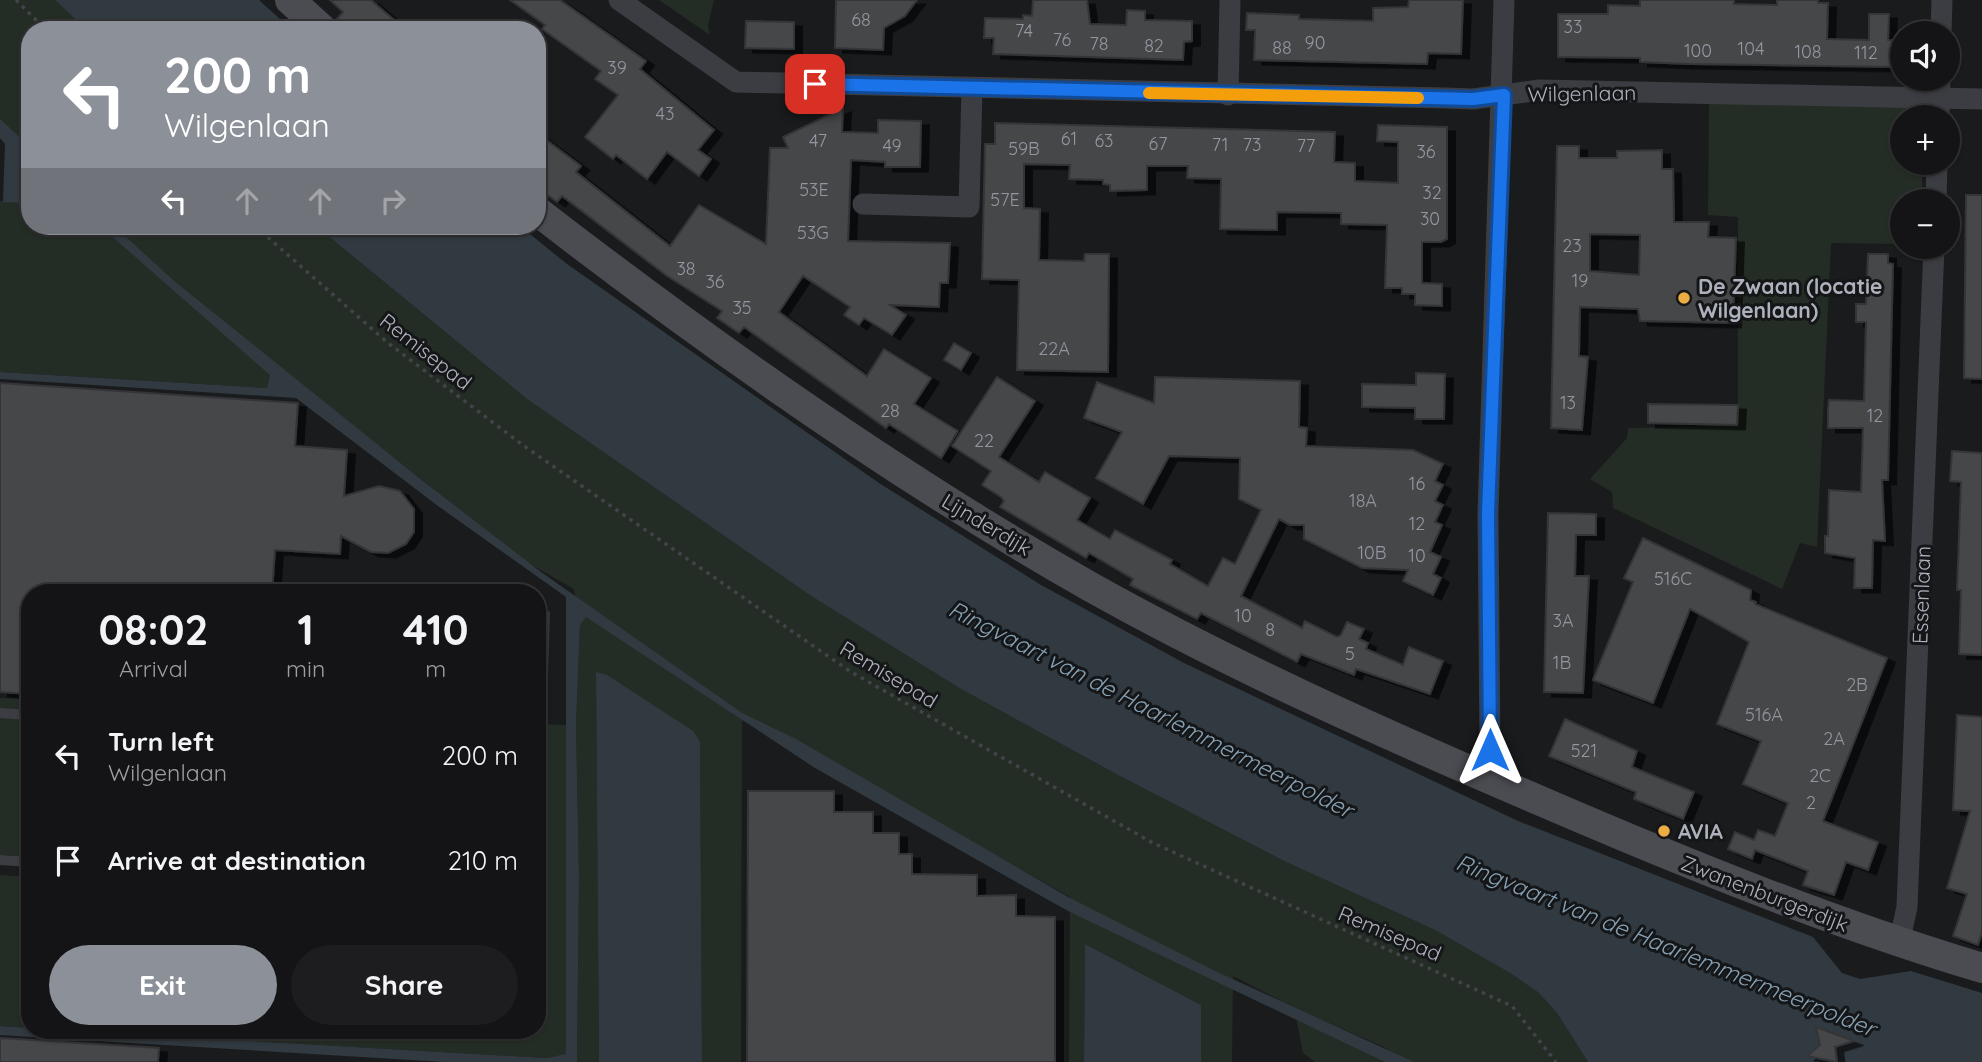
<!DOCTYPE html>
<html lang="en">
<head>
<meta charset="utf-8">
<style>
	body { margin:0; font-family:Quicksand,sans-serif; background:#1d1d1f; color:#f1f3f6; height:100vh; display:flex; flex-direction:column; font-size:26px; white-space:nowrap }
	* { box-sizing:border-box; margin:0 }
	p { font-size:23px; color:#9d9ea1 }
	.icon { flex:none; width:38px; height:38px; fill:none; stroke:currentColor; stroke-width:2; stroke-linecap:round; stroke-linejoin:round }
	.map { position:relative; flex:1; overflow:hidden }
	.sheet { position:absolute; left:21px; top:584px; width:525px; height:455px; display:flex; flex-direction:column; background:#141416; border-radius:28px; box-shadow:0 2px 5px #0004,0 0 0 2px #333335 }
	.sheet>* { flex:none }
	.hud { position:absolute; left:21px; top:21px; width:525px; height:214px; border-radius:28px; box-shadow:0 2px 5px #0004,0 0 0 2px #333335; background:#8c9099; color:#fff; overflow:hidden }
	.fabs { position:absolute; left:1890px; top:21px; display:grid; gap:14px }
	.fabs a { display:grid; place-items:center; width:70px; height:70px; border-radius:50%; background:#141416; box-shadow:0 2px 5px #0004,0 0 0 2px #333335; font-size:35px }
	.pin { position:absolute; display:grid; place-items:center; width:60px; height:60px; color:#fff; margin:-30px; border-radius:14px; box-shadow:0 4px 10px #0006 }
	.me { position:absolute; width:77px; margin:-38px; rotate:0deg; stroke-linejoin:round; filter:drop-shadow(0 0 5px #0008) }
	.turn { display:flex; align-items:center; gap:24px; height:147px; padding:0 28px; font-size:32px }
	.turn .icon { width:91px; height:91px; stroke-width:2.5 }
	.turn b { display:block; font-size:49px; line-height:60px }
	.lanes { display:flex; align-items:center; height:66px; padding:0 28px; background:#0003; justify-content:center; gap:35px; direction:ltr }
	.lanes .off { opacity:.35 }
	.eta { display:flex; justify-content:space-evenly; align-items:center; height:119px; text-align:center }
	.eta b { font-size:42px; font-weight:800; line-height:49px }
	.button { display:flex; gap:14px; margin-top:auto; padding:14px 28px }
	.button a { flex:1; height:80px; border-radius:42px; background:#8c9099; color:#fff; font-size:28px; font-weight:800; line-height:80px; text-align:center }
	.button a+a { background:#1d1d1f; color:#f1f3f6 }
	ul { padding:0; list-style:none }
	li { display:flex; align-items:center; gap:21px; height:105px; padding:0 28px }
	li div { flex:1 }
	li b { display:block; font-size:26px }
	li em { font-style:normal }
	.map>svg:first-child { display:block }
	.green { fill:#242d25 }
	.water { fill:#313a41 }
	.building { fill:#45464a; stroke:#353539; stroke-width:2; fill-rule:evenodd; filter:url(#shadow) }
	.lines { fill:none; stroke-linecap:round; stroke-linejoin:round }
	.path { stroke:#424449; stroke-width:3.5; stroke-dasharray:3.5 5; stroke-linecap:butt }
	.lane { stroke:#3c3d42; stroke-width:10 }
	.street { stroke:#3c3d42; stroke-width:21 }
	.secondary { stroke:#4a4c52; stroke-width:30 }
	.route-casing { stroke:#114b97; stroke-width:18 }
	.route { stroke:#1a73e8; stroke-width:12 }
	.slow { stroke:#f59e0b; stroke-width:12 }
	.poi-dot { fill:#ebac44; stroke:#151618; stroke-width:2.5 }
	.labels { text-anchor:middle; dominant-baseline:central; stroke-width:6; stroke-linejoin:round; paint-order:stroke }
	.number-label { font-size:18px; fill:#9497a0 }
	.street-label { font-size:21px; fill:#aeb2bc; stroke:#151618 }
	.poi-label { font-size:21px; font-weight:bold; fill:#aeb2bc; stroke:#151618; text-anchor:start }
	.water-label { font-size:23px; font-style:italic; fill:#87a1b4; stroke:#151618 }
</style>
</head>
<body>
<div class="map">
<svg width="1982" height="1062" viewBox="0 0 1982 1062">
	<defs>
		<filter id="shadow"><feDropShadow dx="8" dy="4.5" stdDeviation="0" flood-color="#0009"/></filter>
	</defs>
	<rect width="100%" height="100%" fill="#1a1b1d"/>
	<g class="green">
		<polygon points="0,0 55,0 87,30 30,30 30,155 0,127"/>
		<polygon points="659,0 714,0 708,25 710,35"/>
		<polygon points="1709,100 1924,102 1924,117 1902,117 1902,163 1922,163 1922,201 1902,201 1902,244 1831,243 1817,547 1800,543 1782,589 1613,508 1612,492 1590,479 1627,438 1628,428 1738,426 1738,217 1708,215"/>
		<polygon points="0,201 30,203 30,226 316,226 527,399 811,596 961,689 1118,775 1284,861 1435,930 1510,973 1539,993 1557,1013 1588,1062 1393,1062 1393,1053 1384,1047 1297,1009 1233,976 1232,1062 1201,1062 1201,1005 1085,944 1084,1062 1069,1062 1070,897 742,714 741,1062 702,1062 700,743 596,673 599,1062 577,1062 579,877 576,725 580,625 574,589 530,564 362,433 270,376 267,388 0,372"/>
		<polygon points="0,698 30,699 30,857 0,855"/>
		<polygon points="537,724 567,725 566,1055 547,1058 76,1031 537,1031"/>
		<polygon points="0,875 30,877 30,1028 0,1026"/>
		<polygon points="1296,1018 1380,1059 1385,1062 1315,1062 1303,1053"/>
	</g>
	<g class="water">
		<polygon points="55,0 259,0 292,30 87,30"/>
		<polygon points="0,119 30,147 30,203 3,202 5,144 0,138"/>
		<polygon points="100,226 114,226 174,281 418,477 541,572 742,713 796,739 1070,898 1213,970 1414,1062 1385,1062 1070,912 1025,887 815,768 586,617 580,625 576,725 579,877 577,1062 444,1062 0,1035 0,1026 30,1028 30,1031 76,1031 547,1058 566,1054 566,597 438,506 296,398 0,379 0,372 267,388 270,375"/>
		<polygon points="316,226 520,226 567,264 879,483 1041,585 1184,663 1518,821 1813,937 1842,973 1860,979 1911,971 1982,993 1982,1062 1588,1062 1557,1013 1539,993 1510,973 1435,930 1284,861 1118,775 961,689 811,596 527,399"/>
		<polygon points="507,584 521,593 477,593 478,586"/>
		<polygon points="537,604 550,612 547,708 537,707"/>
		<polygon points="596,672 607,675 693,731 700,742 702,1062 599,1062"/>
		<polygon points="1085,944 1201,1005 1201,1062 1084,1062"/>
	</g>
	<g class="building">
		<polygon points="330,0 371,0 406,30 350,30 337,19 343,12"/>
		<polygon points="510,0 560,0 646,61 640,69 714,130 698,150 711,159 699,176 667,152 647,179 616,155 613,159 585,137 618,95 595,79 601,71 542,29 545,25"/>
		<polygon points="836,0 917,0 905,16 884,28 883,50 835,48"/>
		<polygon points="1033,0 1087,0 1090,24 1126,25 1127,10 1145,11 1145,20 1192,21 1192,41 1184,42 1183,60 993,54 994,38 984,38 985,18 1023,19 1023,15 1032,16"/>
		<polygon points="1409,0 1463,0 1461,54 1428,53 1427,64 1254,60 1255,30 1246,30 1247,13 1299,15 1299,19 1373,21 1373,8 1408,7"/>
		<polygon points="1640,0 1734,0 1734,4 1777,5 1777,0 1818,0 1818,3 1828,3 1827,39 1869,40 1869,14 1889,14 1888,40 1900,41 1899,67 1689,64 1640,62 1640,58 1558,57 1558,14 1608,14 1608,5 1640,6"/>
		<polygon points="746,21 794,22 794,49 745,48"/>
		<polygon points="843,108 842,132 878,133 878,120 921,121 920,167 885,167 885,162 851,160 848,241 950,243 948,283 940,283 939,307 890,305 906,315 892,335 864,318 859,325 844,315 850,307 803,276 779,312 867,376 884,349 931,378 914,404 958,431 941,458 889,424 886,428 744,327 739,333 717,318 722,311 667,276 562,196 557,202 537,187 537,173 545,164 537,158 537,133 581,166 576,172 670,246 699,205 766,244 770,148 788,148 783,137"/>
		<polygon points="995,123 1335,132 1334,162 1355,163 1355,181 1398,183 1398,142 1377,141 1378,125 1447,127 1447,239 1441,242 1422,242 1422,283 1442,284 1442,306 1415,305 1415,294 1402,294 1402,288 1385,288 1387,225 1341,224 1341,213 1277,212 1277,230 1220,229 1221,179 1187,178 1188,166 1147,166 1147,190 1110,191 1110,185 1103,184 1103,180 1069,179 1070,165 1024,164 1024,208 1040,209 1039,260 1084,261 1085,254 1109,254 1108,372 1017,370 1019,280 982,279 985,144 995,144"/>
		<path d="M1557,146H1579V158H1617V151L1662,150V169H1673L1674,222H1709L1708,237L1736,238L1733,323L1640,321L1638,309L1580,307L1579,356L1588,357L1582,430L1551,428ZM1590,234L1640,235L1639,275L1590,271Z"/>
		<polygon points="1966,195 1982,195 1982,379 1964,378"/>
		<polygon points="1868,254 1888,254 1888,263 1893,264 1888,480 1882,480 1885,541 1873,540 1872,588 1854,588 1855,558 1825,553 1825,536 1828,536 1829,490 1861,492 1863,428 1828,428 1828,409 1829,400 1864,401 1866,322 1856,322 1856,304 1866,304"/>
		<polygon points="954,343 971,353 961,370 944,360"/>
		<polygon points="1416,373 1445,374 1444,419 1415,419 1415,408 1362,407 1362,384 1416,385"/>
		<polygon points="997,377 1035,401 999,457 1039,482 1045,472 1090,498 1077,520 1110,539 1115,530 1172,560 1170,564 1208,586 1223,558 1235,564 1261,510 1239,499 1240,458 1169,456 1143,504 1096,478 1122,432 1084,418 1097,382 1154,403 1155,377 1300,381 1299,427 1307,428 1306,446 1413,450 1443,464 1435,481 1443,485 1435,501 1443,505 1435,522 1442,525 1430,552 1441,557 1433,574 1441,578 1433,595 1403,581 1408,570 1362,568 1304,539 1304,525 1290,525 1279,519 1241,596 1302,628 1305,621 1337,637 1341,635 1347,622 1364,629 1359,639 1368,643 1366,649 1403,665 1409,647 1443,661 1430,694 1356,669 1354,675 1301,654 1297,662 1201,613 1197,619 1130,585 1133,579 1089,553 1086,558 1000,507 1004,501 1001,497 982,485 991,471 952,446"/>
		<polygon points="0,383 298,403 295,446 347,450 344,496 379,486 400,491 414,509 414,532 406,544 388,553 371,552 341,536 340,554 275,550 272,593 30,593 30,694 0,692"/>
		<polygon points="1648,404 1738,405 1737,425 1648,423"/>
		<polygon points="1952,451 1982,453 1982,655 1959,654 1961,590 1957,590 1961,482 1950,481"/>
		<polygon points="1548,513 1596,514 1596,535 1576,535 1575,576 1589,576 1583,693 1544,692"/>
		<polygon points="1643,538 1751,590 1750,600 1756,602 1755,604 1887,658 1823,821 1878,842 1868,870 1846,862 1834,895 1803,885 1808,871 1755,850 1752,859 1728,849 1735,832 1754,840 1758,830 1775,836 1788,803 1743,784 1761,741 1717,724 1749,642 1690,609 1653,703 1593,680 1633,582 1624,578"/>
		<polygon points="1957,715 1982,717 1982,932 1978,945 1953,936 1967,894 1947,888 1970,811 1953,810"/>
		<polygon points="1565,719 1637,751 1632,767 1694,792 1683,819 1634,799 1636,792 1549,756"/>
		<polygon points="748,791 834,791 834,812 873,812 873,833 899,833 899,854 912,854 912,874 977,875 977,896 1016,895 1016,916 1055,917 1055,1062 747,1062"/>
		<polygon points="1816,1027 1854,1041 1835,1047 1837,1062 1807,1056 1820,1045"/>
		<polygon points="0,1038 159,1048 158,1062 0,1062"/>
	</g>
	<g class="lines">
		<g class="path">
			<polyline points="16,0 46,30"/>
			<polyline points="255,226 388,343 524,446 851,672 1153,843 1512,1006 1556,1062"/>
		</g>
		<g class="lane">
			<polyline points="0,713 30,715"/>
			<polyline points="0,860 30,862"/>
		</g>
		<g class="street">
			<polyline points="619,0 736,82 1445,98 1473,99 1540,90 1982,99"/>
			<polyline points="1941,33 1942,0"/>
			<polyline points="1228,95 1230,0"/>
			<polyline points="1939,117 1940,79"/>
			<polyline points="1936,201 1937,163"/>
			<polyline points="863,204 969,207 972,88"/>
			<polyline points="1476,773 1490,750 1488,513 1504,0"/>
			<polyline points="1899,943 1907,907 1934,247"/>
		</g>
		<g class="secondary">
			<polyline points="290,0 323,30"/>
			<path d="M537,211C713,347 896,476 1089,586C1235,668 1389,736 1543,802C1687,864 1832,923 1982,968"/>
		</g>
	</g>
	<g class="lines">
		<g class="route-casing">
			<polyline id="route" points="815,84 1473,99 1504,95 1488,513 1490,750"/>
		</g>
		<use href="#route" class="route"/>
		<polyline class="slow" points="1149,93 1418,98"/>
	</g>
	<g class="poi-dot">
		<circle cx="1684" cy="298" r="7"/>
		<circle cx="1664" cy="831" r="7"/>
	</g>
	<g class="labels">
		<g class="number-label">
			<text x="861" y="19">68</text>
			<text x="1573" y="26">33</text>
			<text x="1024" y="30">74</text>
			<text x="1062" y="39">76</text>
			<text x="1315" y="42">90</text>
			<text x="1099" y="43">78</text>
			<text x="1154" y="45">82</text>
			<text x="1282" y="47">88</text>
			<text x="1751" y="48">104</text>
			<text x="1698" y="50">100</text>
			<text x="1808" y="51">108</text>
			<text x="1866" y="52">112</text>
			<text x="617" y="67">39</text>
			<text x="665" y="113">43</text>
			<text x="1069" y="138">61</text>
			<text x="818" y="140">47</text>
			<text x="1104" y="140">63</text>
			<text x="1158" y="143">67</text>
			<text x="1220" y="144">71</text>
			<text x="1252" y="144">73</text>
			<text x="892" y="145">49</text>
			<text x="1306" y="145">77</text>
			<text x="1024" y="148">59B</text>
			<text x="1426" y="151">36</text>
			<text x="814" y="189">53E</text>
			<text x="1432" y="192">32</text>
			<text x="1005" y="199">57E</text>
			<text x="1430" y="218">30</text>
			<text x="813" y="232">53G</text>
			<text x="1572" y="245">23</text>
			<text x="686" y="268">38</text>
			<text x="1580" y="280">19</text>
			<text x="715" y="281">36</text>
			<text x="742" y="307">35</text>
			<text x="1054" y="348">22A</text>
			<text x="1568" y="402">13</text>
			<text x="890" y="410">28</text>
			<text x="1875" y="415">12</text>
			<text x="984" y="440">22</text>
			<text x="1417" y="483">16</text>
			<text x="1363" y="500">18A</text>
			<text x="1417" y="523">12</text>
			<text x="1372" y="552">10B</text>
			<text x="1417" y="555">10</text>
			<text x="1673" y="578">516C</text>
			<text x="1243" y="615">10</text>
			<text x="1563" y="620">3A</text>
			<text x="1270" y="629">8</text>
			<text x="1350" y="653">5</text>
			<text x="1562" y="662">1B</text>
			<text x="1857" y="684">2B</text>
			<text x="1764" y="714">516A</text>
			<text x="1834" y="738">2A</text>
			<text x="1584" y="750">521</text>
			<text x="1820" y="775">2C</text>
			<text x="1811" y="802">2</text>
		</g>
		<g class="street-label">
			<text transform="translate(1582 93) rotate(-1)">Wilgenlaan</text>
			<text transform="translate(426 351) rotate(38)">Remisepad</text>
			<text transform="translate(987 524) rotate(31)">Lijnderdijk</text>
			<text transform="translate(1921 595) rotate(-88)">Essenlaan</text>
			<text transform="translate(889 674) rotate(31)">Remisepad</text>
			<text transform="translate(1765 893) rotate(21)">Zwanenburgerdijk</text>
			<text transform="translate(1390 933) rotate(23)">Remisepad</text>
		</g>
		<g class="poi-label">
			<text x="1698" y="286">De Zwaan (locatie<tspan x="1698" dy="24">Wilgenlaan)</tspan></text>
			<text x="1678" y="831">AVIA</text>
		</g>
		<g class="water-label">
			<text transform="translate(1151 709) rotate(27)">Ringvaart van de Haarlemmermeerpolder</text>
			<text transform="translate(1666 945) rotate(22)">Ringvaart van de Haarlemmermeerpolder</text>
		</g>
	</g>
</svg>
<div class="fabs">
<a><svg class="icon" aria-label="sound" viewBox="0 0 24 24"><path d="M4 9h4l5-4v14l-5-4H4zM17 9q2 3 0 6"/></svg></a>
<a>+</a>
<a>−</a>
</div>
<div class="pin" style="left:815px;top:84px;background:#d93025"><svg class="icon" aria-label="arrive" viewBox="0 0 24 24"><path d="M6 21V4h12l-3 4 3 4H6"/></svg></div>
<svg class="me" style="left:1490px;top:750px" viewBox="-20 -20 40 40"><path d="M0-17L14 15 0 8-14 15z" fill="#1a73e8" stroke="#fff" stroke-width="4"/></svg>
<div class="hud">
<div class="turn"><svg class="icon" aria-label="left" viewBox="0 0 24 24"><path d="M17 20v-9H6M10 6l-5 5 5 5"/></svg><div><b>200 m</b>Wilgenlaan</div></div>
<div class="lanes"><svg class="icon" aria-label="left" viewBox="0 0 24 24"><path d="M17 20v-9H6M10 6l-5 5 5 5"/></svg><svg class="icon off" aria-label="ahead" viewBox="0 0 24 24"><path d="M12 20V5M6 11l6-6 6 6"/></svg><svg class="icon off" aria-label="ahead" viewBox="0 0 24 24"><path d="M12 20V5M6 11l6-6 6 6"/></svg><svg class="icon off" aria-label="right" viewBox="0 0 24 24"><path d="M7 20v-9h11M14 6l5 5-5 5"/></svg></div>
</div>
<section class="sheet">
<div class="eta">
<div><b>08:02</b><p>Arrival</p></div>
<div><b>1</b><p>min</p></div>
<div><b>410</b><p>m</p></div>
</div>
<ul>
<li><svg class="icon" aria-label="left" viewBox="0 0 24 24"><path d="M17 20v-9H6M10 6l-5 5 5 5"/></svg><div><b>Turn left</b><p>Wilgenlaan</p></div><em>200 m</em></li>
<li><svg class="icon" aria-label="arrive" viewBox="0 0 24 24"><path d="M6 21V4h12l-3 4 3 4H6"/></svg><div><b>Arrive at destination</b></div><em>210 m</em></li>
</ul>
<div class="button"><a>Exit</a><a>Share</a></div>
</section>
</div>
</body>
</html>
